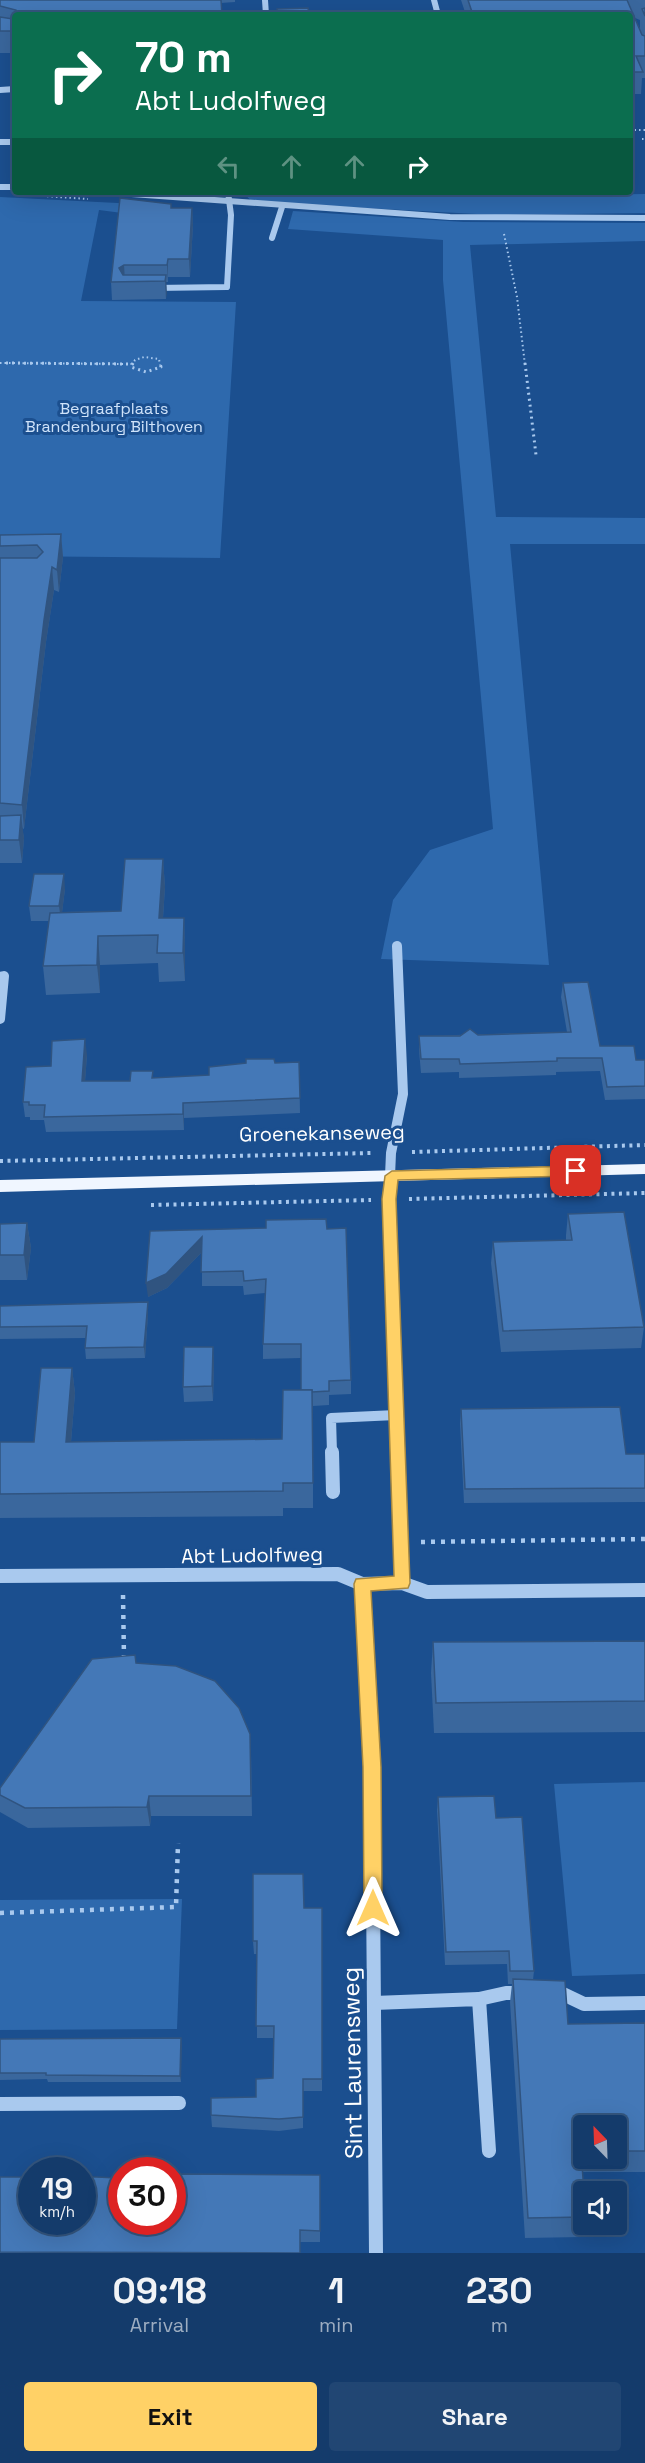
<!DOCTYPE html>
<html lang="en">
<head>
<meta charset="utf-8">
<style>
	body { margin:0; font-family:"Space Grotesk",sans-serif; background:#214673; color:#f1f3f6; height:100vh; display:flex; flex-direction:column; font-size:22px; white-space:nowrap }
	* { box-sizing:border-box; margin:0 }
	p { font-size:20px; color:#9dadc1 }
	.icon { flex:none; width:33px; height:33px; fill:none; stroke:currentColor; stroke-width:2; stroke-linecap:round; stroke-linejoin:round }
	.map { position:relative; height:2253px; overflow:hidden }
	.sheet { display:flex; flex-direction:column; background:#143b6b; flex:1 }
	.sheet>* { flex:none }
	.top-card { position:absolute; left:12px; top:12px; width:621px; height:183px; border-radius:6px; box-shadow:0 6px 24px #0002,0 0 0 2px #33557e; background:#0b6e4f; color:#fff; overflow:hidden }
	.needle { width:39px; rotate:337deg }
	.fabs { position:absolute; left:573px; top:2115px; display:grid; gap:12px }
	.fabs a { display:grid; place-items:center; width:54px; height:54px; border-radius:6px; background:#143b6b; box-shadow:0 6px 24px #0002,0 0 0 2px #33557e; font-size:30px }
	.speed { position:absolute; left:18px; top:2157px; display:flex; gap:12px; font-size:30px; font-weight:700; text-align:center }
	.speed>* { display:grid; place-content:center; width:78px; height:78px; border-radius:50%; background:#143b6b; box-shadow:0 6px 24px #0002,0 0 0 2px #33557e; line-height:1 }
	.speed small { font-size:15px; font-weight:400 }
	.speed .limit { border:9px solid #d22; background:#fff; color:#111 }
	.pin { position:absolute; display:grid; place-items:center; width:51px; height:51px; color:#fff; margin:-26px; border-radius:12px; box-shadow:0 3px 9px #0006 }
	.me { position:absolute; width:66px; margin:-33px; rotate:0deg; stroke-linejoin:round; filter:drop-shadow(0 0 4px #0008) }
	.turn { display:flex; align-items:center; gap:21px; height:126px; padding:0 24px; font-size:27px }
	.turn .icon { width:78px; height:78px; stroke-width:2.5 }
	.turn b { display:block; font-size:42px; line-height:51px }
	.lanes { display:flex; align-items:center; height:57px; padding:0 24px; background:#0003; justify-content:center; gap:30px; direction:ltr }
	.lanes .off { opacity:.35 }
	.eta { display:flex; justify-content:space-evenly; align-items:center; height:102px; text-align:center }
	.eta b { font-size:36px; font-weight:700; line-height:42px }
	.action { display:flex; gap:12px; margin-top:auto; padding:12px 24px }
	.action a { flex:1; height:69px; border-radius:6px; background:#ffd166; color:#111; font-size:24px; font-weight:700; line-height:69px; text-align:center }
	.action a+a { background:#214673; color:#f1f3f6 }
	.map>svg:first-child { display:block }
	.green { fill:#2e69ad }
	.lines { fill:none; stroke-linecap:round; stroke-linejoin:round }
	.path-far3 { stroke:#a9c9ee; stroke-width:2; stroke-dasharray:1.5 3; stroke-linecap:butt }
	.path-far2 { stroke:#a9c9ee; stroke-width:3; stroke-dasharray:2 4; stroke-linecap:butt }
	.path-far1 { stroke:#a9c9ee; stroke-width:4; stroke-dasharray:3 4.5; stroke-linecap:butt }
	.path { stroke:#a9c9ee; stroke-width:4.5; stroke-dasharray:4 6; stroke-linecap:butt }
	.minor-far2 { stroke:#a9c9ee; stroke-width:6 }
	.minor-far1 { stroke:#a9c9ee; stroke-width:10 }
	.minor { stroke:#a9c9ee; stroke-width:14 }
	.major { fill:#f0f6ff; fill-rule:evenodd }
	.wall { fill:#3a679d; fill-rule:evenodd }
	.shaded-wall { fill:#305480 }
	.building { fill:#4478b7; stroke:#305480; stroke-width:1.5 }
	.route { fill:#ffd166; stroke:#a68842; stroke-width:1.5 }
	.labels { text-anchor:middle; dominant-baseline:central; stroke-width:6; stroke-linejoin:round; paint-order:stroke }
	.far-park-label { font-size:16px; fill:#cfe3fa; stroke:#1b4f8f }
	.street-label { font-size:20px; fill:#fff; stroke:#1b4f8f }
	.near-street-label { font-size:24px; fill:#fff; stroke:#1b4f8f }
</style>
</head>
<body>
<div class="map">
<svg width="645" height="2253" viewBox="0 0 645 2253">
	<rect width="100%" height="100%" fill="#1b4f8f"/>
	<g class="green">
		<polygon points="243,192 499,192 500,196 645,194 645,213 495,215 252,202"/>
		<polygon points="0,197 137,204 161,218 99,210 81,301 236,302 220,558 0,556"/>
		<polygon points="293,211 464,222 645,223 645,241 470,245 496,517 645,518 645,544 510,544 549,965 381,959 393,900 430,850 493,829 443,280 443,240 288,229"/>
		<polygon points="645,1782 645,1974 572,1976 554,1784"/>
		<polygon points="182,1899 177,2029 0,2030 0,1900"/>
	</g>
	<g class="lines">
		<g class="path-far3">
			<polyline points="630,130 645,130"/>
			<polyline points="642,139 645,139"/>
			<polyline points="29,195 88,199"/>
			<polyline points="504,234 517,297 525,365"/>
			<polyline points="0,363 131,364"/>
			<polyline points="132,365 135,360 144,357 159,359 160,365"/>
		</g>
		<g class="path-far2">
			<polyline points="6,363 131,364"/>
			<polyline points="133,363 131,367 146,372 161,367 160,363"/>
			<polyline points="525,363 536,455"/>
		</g>
		<g class="path-far1">
			<polyline points="412,1152 645,1145"/>
			<polyline points="0,1161 371,1153"/>
			<polyline points="409,1199 645,1193"/>
			<polyline points="151,1205 371,1200"/>
		</g>
		<g class="path">
			<polyline points="421,1542 645,1539"/>
			<polyline points="123,1595 124,1659"/>
			<polyline points="0,1913 176,1907 178,1843"/>
		</g>
		<g class="minor-far2">
			<polyline points="265,0 266,15"/>
			<polyline points="434,0 438,15"/>
			<polyline points="0,90 15,89"/>
			<polyline points="0,142 15,142"/>
			<polyline points="0,187 15,187"/>
			<polyline points="104,192 450,217 645,218"/>
			<polyline points="272,238 282,207"/>
			<polyline points="155,288 227,287 231,215 228,192"/>
		</g>
		<g class="minor-far1">
			<polyline points="397,946 403,1094 391,1153 389,1199 398,1453"/>
			<polyline points="0,977 4,976 0,1019"/>
			<polyline points="332,1453 331,1418 396,1415"/>
		</g>
		<g class="minor">
			<polyline points="332,1452 333,1492"/>
			<polyline points="398,1452 402,1583"/>
			<polyline points="0,1576 338,1574 362,1584 402,1583 427,1592 645,1590"/>
			<polyline points="362,1584 372,1767 376,2253"/>
			<polyline points="553,1993 561,1993 584,2004 645,2003"/>
			<polyline points="479,1999 506,1993 523,1993"/>
			<polyline points="374,2003 479,1999 489,2151"/>
			<polyline points="0,2104 179,2103"/>
		</g>
		<polygon class="major" points="645,1164 645,1174 0,1192 0,1180"/>
	</g>
	<g class="wall">
		<polygon points="0,0 235,0 235,2 221,3 222,15 15,15 15,53 0,53"/>
		<path d="M461,0H645V78H642L641,94H630V15H466ZM635,18L640,20V29Z"/>
		<polygon points="120,198 171,208 192,208 193,225 190,277 168,277 168,282 166,282 166,299 112,300 111,282"/>
		<polygon points="61,534 63,557 59,592 54,590 46,642 24,829 22,828 24,838 22,863 0,863 0,535"/>
		<polygon points="163,859 165,887 163,918 184,918 185,946 185,981 159,982 158,963 100,965 100,993 46,995 43,966 49,921 31,921 29,906 65,889 62,912 121,911"/>
		<polygon points="563,983 600,1046 636,1060 645,1060 645,1099 605,1100 600,1071 556,1072 556,1075 459,1078 459,1072 421,1073 419,1050 419,1036 567,1032 561,997"/>
		<polygon points="87,1055 85,1081 130,1081 153,1071 153,1078 209,1075 275,1063 299,1062 300,1113 184,1118 184,1130 46,1132 44,1120 30,1120 30,1117 25,1117 23,1102 51,1066"/>
		<polygon points="568,1214 644,1327 641,1348 501,1352 491,1263 493,1242 566,1240 566,1235"/>
		<polygon points="27,1223 31,1248 27,1280 0,1280 0,1224"/>
		<polygon points="327,1229 351,1380 351,1394 329,1395 329,1405 313,1406 313,1508 283,1508 283,1516 0,1518 0,1442 34,1442 72,1368 75,1393 71,1442 282,1439 301,1390 301,1358 263,1359 263,1344 265,1293 244,1295 243,1286 202,1286 202,1252 167,1288 148,1297 150,1231"/>
		<polygon points="148,1302 148,1314 145,1358 86,1359 85,1348 86,1338 0,1339 0,1306"/>
		<polygon points="214,1362 213,1401 184,1402 183,1387"/>
		<polygon points="461,1409 626,1454 645,1454 645,1502 464,1503 460,1423"/>
		<polygon points="645,1641 645,1732 434,1733 431,1673 433,1642"/>
		<polygon points="136,1663 251,1754 252,1816 151,1816 150,1826 28,1828 0,1812 0,1788"/>
		<path d="M438,1797L496,1818L534,1971L533,1980L568,2024L645,2023V2172H583L584,2224L582,2237L525,2238L510,2002L512,1984H508L507,1964L445,1965L437,1810ZM584,2126H616V2158H584Z"/>
		<polygon points="304,1908 322,1908 322,2091 303,2091 303,2128 279,2131 212,2127 211,2115 256,2097 273,2078 273,2038 257,2038 257,1954 254,1954 253,1941"/>
		<polygon points="181,2038 181,2082 48,2082 47,2079 0,2080 0,2039"/>
		<polygon points="320,2175 320,2242 300,2242 300,2253 0,2253 0,2177 118,2182 180,2183"/>
	</g>
	<g class="shaded-wall">
		<polygon points="192,208 193,225 190,277 189,259"/>
		<polygon points="168,259 168,282 167,265"/>
		<polygon points="124,265 125,282 119,268"/>
		<polygon points="166,275 167,293 166,299 165,281"/>
		<polygon points="61,534 63,557 59,592 57,570"/>
		<polygon points="52,567 54,590 46,642 24,829 22,805 44,620"/>
		<polygon points="21,815 24,838 22,863 19,840"/>
		<polygon points="163,859 165,887 161,947 159,918"/>
		<polygon points="64,874 65,889 61,921 59,906"/>
		<polygon points="184,918 185,946 185,981 183,953"/>
		<polygon points="98,936 100,965 100,993 97,965"/>
		<polygon points="85,1039 87,1055 84,1096 82,1081"/>
		<polygon points="183,1103 184,1118 184,1130 183,1114"/>
		<polygon points="27,1223 31,1248 27,1280 24,1255"/>
		<polygon points="202,1237 203,1251 167,1288 148,1297 146,1283"/>
		<polygon points="148,1302 148,1314 145,1358 144,1347"/>
		<polygon points="213,1347 214,1362 213,1401 212,1386"/>
		<polygon points="72,1368 75,1393 69,1466 66,1442"/>
		<polygon points="149,1796 151,1816 150,1826 147,1807"/>
		<polygon points="181,2038 182,2045 181,2082 180,2076"/>
	</g>
	<g class="building">
		<polygon points="0,0 221,0 222,15 17,15 16,10 0,6"/>
		<polygon points="468,0 627,0 642,35 645,36 645,56 636,56 643,72 630,72 630,15 473,15"/>
		<polygon points="308,8 309,15 278,15 277,9"/>
		<polygon points="645,8 645,16 642,9"/>
		<polygon points="0,17 13,19 15,18 15,31 0,31"/>
		<polygon points="120,198 171,204 171,208 192,208 189,259 168,259 167,265 124,265 119,268 123,275 166,275 165,281 111,282"/>
		<polygon points="61,534 57,570 52,567 44,620 22,805 0,803 0,558 37,558 43,552 37,545 0,546 0,535"/>
		<polygon points="21,815 19,840 0,840 0,816"/>
		<polygon points="125,859 163,859 159,918 184,918 183,953 157,953 158,935 98,936 97,965 43,966 50,913 121,911"/>
		<polygon points="34,874 64,874 59,906 29,906"/>
		<polygon points="588,982 600,1046 634,1046 636,1060 645,1060 645,1086 607,1087 602,1058 557,1058 557,1061 460,1064 459,1059 421,1059 419,1036 460,1036 470,1029 478,1035 571,1032 563,983"/>
		<polygon points="85,1039 82,1081 130,1081 131,1071 153,1071 152,1078 209,1075 209,1067 246,1063 246,1059 274,1059 275,1063 299,1062 300,1098 183,1103 183,1114 44,1117 45,1105 29,1105 29,1102 23,1102 26,1067 51,1066 52,1041"/>
		<polygon points="624,1212 644,1327 503,1331 493,1242 572,1240 568,1214"/>
		<polygon points="326,1219 327,1229 346,1228 351,1380 329,1381 329,1391 312,1392 312,1390 301,1390 301,1344 263,1344 266,1279 244,1281 243,1271 201,1272 202,1237 166,1274 146,1283 150,1231 266,1228 266,1220"/>
		<polygon points="27,1223 24,1255 0,1255 0,1224"/>
		<polygon points="148,1302 144,1347 85,1348 87,1326 0,1327 0,1306"/>
		<polygon points="184,1347 213,1347 212,1386 183,1387"/>
		<polygon points="41,1368 72,1368 66,1442 282,1439 283,1390 312,1390 313,1483 283,1483 283,1491 0,1494 0,1442 34,1442"/>
		<polygon points="620,1407 626,1454 645,1454 645,1488 465,1489 461,1409"/>
		<polygon points="645,1641 645,1701 436,1703 433,1642"/>
		<polygon points="135,1655 136,1663 176,1666 215,1681 239,1708 250,1734 251,1796 149,1796 147,1807 25,1808 0,1795 0,1788 92,1659"/>
		<polygon points="494,1796 496,1818 522,1817 534,1971 510,1971 509,1951 446,1952 438,1797"/>
		<polygon points="253,1874 303,1874 304,1908 322,1908 322,2079 303,2079 303,2117 279,2119 211,2115 211,2098 256,2097 256,2079 273,2078 274,2026 256,2026 257,1941 253,1941"/>
		<polygon points="513,1979 565,1981 568,2024 645,2023 645,2151 616,2151 616,2126 584,2126 584,2151 581,2151 584,2192 584,2217 528,2218"/>
		<polygon points="181,2038 180,2076 46,2075 46,2073 0,2073 0,2039"/>
		<polygon points="180,2174 320,2175 320,2231 300,2230 300,2253 0,2252 0,2177 32,2177 32,2222 82,2222 82,2177 97,2177 117,2178 117,2182 122,2182 122,2222 172,2222 172,2183 180,2183"/>
	</g>
	<polygon class="route" points="576,1166 583,1171 576,1176 398,1180 396,1199 410,1583 408,1588 371,1591 381,1767 382,1908 379,1914 373,1917 367,1914 364,1908 363,1767 354,1584 356,1579 394,1576 382,1199 385,1176 392,1171"/>
	<g class="labels">
		<g class="far-park-label">
			<text x="114" y="408">Begraafplaats<tspan x="114" dy="18">Brandenburg Bilthoven</tspan></text>
		</g>
		<g class="street-label">
			<text transform="translate(322 1133) rotate(-1)">Groenekanseweg</text>
			<text transform="translate(252 1555) rotate(-1)">Abt Ludolfweg</text>
		</g>
		<g class="near-street-label">
			<text transform="translate(352 2063) rotate(-91)">Sint Laurensweg</text>
		</g>
	</g>
</svg>
<div class="fabs">
<a><svg class="needle" viewBox="-14 -14 28 28"><path d="M0-13l5 13h-10z" fill="#e53935"/><path d="M0 13l5-13h-10z" fill="#9dadc1"/></svg></a>
<a><svg class="icon" aria-label="sound" viewBox="0 0 24 24"><path d="M4 9h4l5-4v14l-5-4H4zM17 9q2 3 0 6"/></svg></a>
</div>
<div class="speed"><div>19<small>km/h</small></div><div class="limit">30</div></div>
<div class="pin" style="left:576px;top:1171px;background:#d93025"><svg class="icon" aria-label="arrive" viewBox="0 0 24 24"><path d="M6 21V4h12l-3 4 3 4H6"/></svg></div>
<svg class="me" style="left:373px;top:1908px" viewBox="-20 -20 40 40"><path d="M0-17L14 15 0 8-14 15z" fill="#ffd166" stroke="#fff" stroke-width="4"/></svg>
<div class="top-card">
<div class="turn"><svg class="icon" aria-label="right" viewBox="0 0 24 24"><path d="M7 20v-9h11M14 6l5 5-5 5"/></svg><div><b>70 m</b>Abt Ludolfweg</div></div>
<div class="lanes"><svg class="icon off" aria-label="left" viewBox="0 0 24 24"><path d="M17 20v-9H6M10 6l-5 5 5 5"/></svg><svg class="icon off" aria-label="ahead" viewBox="0 0 24 24"><path d="M12 20V5M6 11l6-6 6 6"/></svg><svg class="icon off" aria-label="ahead" viewBox="0 0 24 24"><path d="M12 20V5M6 11l6-6 6 6"/></svg><svg class="icon" aria-label="right" viewBox="0 0 24 24"><path d="M7 20v-9h11M14 6l5 5-5 5"/></svg></div>
</div>
</div>
<section class="sheet">
<div class="eta">
<div><b>09:18</b><p>Arrival</p></div>
<div><b>1</b><p>min</p></div>
<div><b>230</b><p>m</p></div>
</div>
<div class="action"><a>Exit</a><a>Share</a></div>
</section>
</body>
</html>
